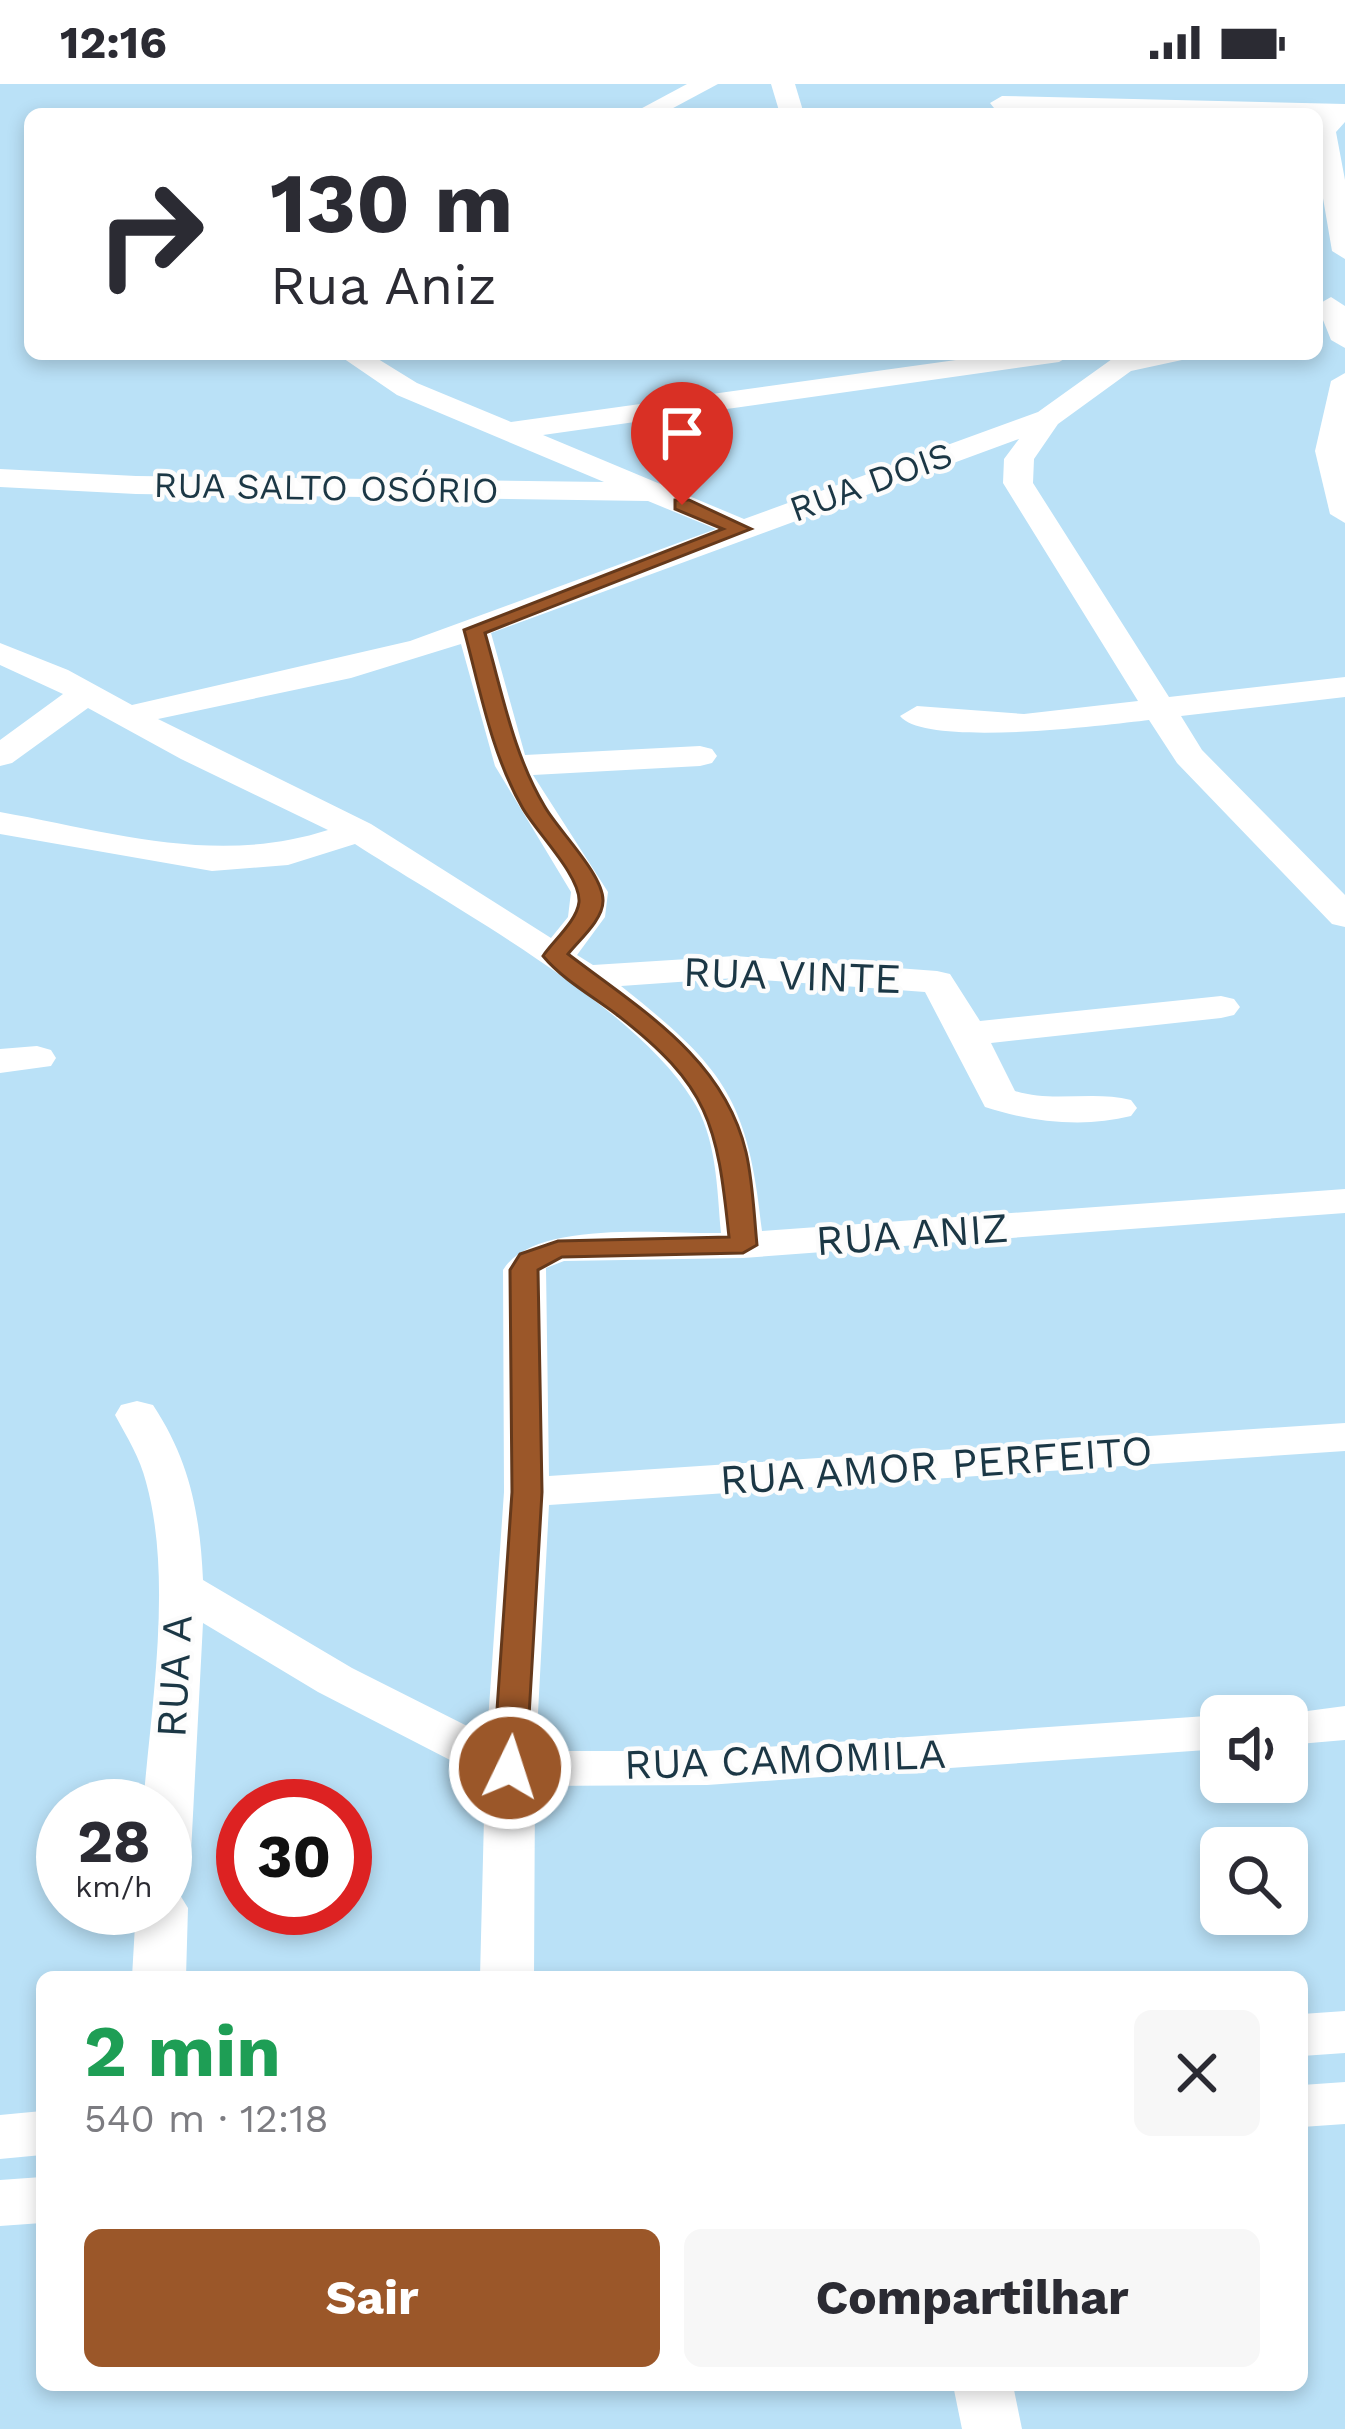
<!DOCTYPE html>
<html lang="pt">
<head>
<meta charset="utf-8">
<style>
	body { margin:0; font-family:"Work Sans",sans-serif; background:#f7f7f7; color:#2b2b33; height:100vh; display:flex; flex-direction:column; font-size:45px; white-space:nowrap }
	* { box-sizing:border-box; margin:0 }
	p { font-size:39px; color:#7c7c81 }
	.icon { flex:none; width:66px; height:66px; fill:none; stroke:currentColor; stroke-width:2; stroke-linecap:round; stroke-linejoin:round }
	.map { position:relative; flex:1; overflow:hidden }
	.drawer { position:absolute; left:36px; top:1887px; width:1272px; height:420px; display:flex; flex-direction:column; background:#fff; border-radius:18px; box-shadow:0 6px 18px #0003 }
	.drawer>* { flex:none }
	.guide { position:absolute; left:24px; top:24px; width:1299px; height:252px; border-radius:18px; box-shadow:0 6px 18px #0003; background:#fff; color:#2b2b33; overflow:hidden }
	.controls { position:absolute; left:1200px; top:1611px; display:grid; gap:24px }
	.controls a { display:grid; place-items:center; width:108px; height:108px; border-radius:18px; background:#fff; box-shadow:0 6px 18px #0003; font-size:60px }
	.speed { position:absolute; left:36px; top:1695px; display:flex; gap:24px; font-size:60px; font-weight:700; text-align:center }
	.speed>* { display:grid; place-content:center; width:156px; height:156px; border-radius:50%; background:#fff; box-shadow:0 6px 18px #0003; line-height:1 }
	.speed small { font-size:30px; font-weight:400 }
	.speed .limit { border:18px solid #d22; background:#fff; color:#111 }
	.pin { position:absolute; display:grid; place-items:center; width:102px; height:102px; color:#fff; margin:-123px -51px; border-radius:50% 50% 50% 0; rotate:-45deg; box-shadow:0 0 12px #0007 }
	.pin .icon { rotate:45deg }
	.me { position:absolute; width:132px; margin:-66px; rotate:4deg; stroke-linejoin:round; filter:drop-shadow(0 0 9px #0008) }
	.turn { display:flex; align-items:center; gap:42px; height:252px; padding:0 48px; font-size:54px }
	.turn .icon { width:156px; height:156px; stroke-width:2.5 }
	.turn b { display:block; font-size:84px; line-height:102px }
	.round { display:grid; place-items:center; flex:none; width:126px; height:126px; border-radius:18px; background:#f7f7f7 }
	.head { display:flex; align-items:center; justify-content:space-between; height:204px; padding:0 48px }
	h1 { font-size:72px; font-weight:700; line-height:90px; color:#1e9e55 }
	.cta { display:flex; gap:24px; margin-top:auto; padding:24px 48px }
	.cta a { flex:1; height:138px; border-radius:18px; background:#9b5729; color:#fff; font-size:48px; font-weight:700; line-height:138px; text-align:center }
	.cta a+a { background:#f7f7f7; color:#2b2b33 }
	.status { display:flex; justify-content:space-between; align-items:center; height:84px; padding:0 60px; background:#fff; direction:ltr }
	.status svg { height:33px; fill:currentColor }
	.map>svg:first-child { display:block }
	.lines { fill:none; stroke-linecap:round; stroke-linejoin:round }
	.minor { fill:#fff; fill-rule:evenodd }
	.route { fill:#9b5729; stroke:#65391b; stroke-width:3 }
	.labels { text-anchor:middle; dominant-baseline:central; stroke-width:9; stroke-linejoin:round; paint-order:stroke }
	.far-street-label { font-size:36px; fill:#1b3745; stroke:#fcfcfc }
	.street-label { font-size:42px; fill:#1b3745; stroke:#fcfcfc }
</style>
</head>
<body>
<div class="status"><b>12:16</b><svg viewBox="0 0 49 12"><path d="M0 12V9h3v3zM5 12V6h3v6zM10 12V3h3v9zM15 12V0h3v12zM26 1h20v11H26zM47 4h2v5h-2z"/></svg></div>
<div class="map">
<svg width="1345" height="2345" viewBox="0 0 1345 2345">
	<rect width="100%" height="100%" fill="#bae1f7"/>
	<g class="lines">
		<g class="minor">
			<polygon points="687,0 718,0 662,30 631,30"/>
			<polygon points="771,0 795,0 804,30 780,30"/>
			<polygon points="1002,12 1345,20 1345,38 1336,48 1345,96 1345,175 1332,167 1317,79 1317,30 994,24 990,19"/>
			<polygon points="1331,213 1345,222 1345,264 1331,256 1317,221"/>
			<path d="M337,270H370L417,299L511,338L999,270H1073L1059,278L543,351L744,435L1038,328L1112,275L1186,270L1182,276L1131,287L1058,340L1034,375L1033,399L1169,613L1345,593V613L1181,632L1202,666L1345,811V843L1332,840L1177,679L1149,636C1107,641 925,664 900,632L917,622L1024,630L1138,617L1003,399L1004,375L1019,355L491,549L525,671L700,662L712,665L717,672L712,679L700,682L533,691L608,808L605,833L577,871L593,881L735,872L937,887L950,890L980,937L1221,912L1234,915L1240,923L1234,931L1221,934L991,959L1015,1007C1053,1019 1093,1006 1131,1016L1137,1024L1131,1032C1084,1044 1031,1038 985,1023L925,908L735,894L621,902C724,984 748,1014 762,1147L1345,1105V1129L743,1174L564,1177L546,1184L549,1392L1345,1339V1367L549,1421L536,1667H707L1221,1631L1225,1632H1221V1665L707,1701L535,1702L534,1893H480L485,1694L318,1608L203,1539L191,1769L183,1782L165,1787V1722H143C151,1623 173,1495 146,1398C140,1374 127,1353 115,1331L121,1321L137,1317L153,1321C190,1377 200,1430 203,1496L352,1584L487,1652L504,1408L503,1186C534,1135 664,1150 721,1149C717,1105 717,1053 692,1015C632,919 452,823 355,760L288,781L212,787L0,750V728C112,748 216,782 328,746L181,675L88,624L12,679L0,682V656L63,610L0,581V559L68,586L132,621L410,557L716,445L648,417L136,410L0,403V385L136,392L604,398L397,311ZM461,560L495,682L571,808L568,833L551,854L371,740L158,635L351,594Z"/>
			<polygon points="1345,289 1345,439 1330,430 1315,367 1331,297"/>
			<polygon points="37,962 51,966 56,974 51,982 0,989 0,965"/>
			<polygon points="1345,1622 1345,1656 1287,1661 1287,1632 1270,1632"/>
			<polygon points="165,1806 180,1811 188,1824 186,1893 132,1893 136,1824 165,1824"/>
			<polygon points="1345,1927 1345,1969 1302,1972 1302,1930"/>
			<polygon points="1345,1998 1345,2040 1302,2043 1302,2001"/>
			<polygon points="42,2027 42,2071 0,2075 0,2031"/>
			<polygon points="42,2093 42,2139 0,2142 0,2096"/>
			<polygon points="953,2301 1013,2301 1022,2345 962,2345"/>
		</g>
	</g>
	<path class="route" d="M675,416H689L751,445L485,549C502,607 513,670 545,723C558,746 604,791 603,817C603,836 579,856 568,870C640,925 724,974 746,1068C753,1098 754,1131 757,1161L743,1169L562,1173L538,1186L542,1408L526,1684L521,1693H498L493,1684L512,1408L510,1186L520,1170L558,1157L729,1153C717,1039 710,1003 616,930C592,912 562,895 543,872C553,857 577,837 579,818C581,792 535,747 522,723C491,669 480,605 464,546L723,445L675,425Z"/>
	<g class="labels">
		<g class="far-street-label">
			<text transform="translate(871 398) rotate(-20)">RUA DOIS</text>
			<text transform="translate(326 404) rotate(1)">RUA SALTO OSÓRIO</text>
		</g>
		<g class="street-label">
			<text transform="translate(792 891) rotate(2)">RUA VINTE</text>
			<text transform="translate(912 1150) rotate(-4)">RUA ANIZ</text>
			<text transform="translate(936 1381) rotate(-4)">RUA AMOR PERFEITO</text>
			<text transform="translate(174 1592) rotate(-87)">RUA A</text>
			<text transform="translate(785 1675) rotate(-2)">RUA CAMOMILA</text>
		</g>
	</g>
</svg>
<div class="controls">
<a><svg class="icon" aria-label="sound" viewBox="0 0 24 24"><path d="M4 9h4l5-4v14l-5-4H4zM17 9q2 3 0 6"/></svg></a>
<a><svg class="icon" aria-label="search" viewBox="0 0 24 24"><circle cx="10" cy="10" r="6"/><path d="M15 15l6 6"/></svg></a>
</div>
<div class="speed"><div>28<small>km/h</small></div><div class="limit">30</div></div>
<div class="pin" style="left:682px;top:421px;background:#d93025"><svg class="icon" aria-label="arrive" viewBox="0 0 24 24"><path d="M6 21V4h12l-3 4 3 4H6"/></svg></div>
<svg class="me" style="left:510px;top:1684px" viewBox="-20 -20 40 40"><circle r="17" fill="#9b5729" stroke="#fff" stroke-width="3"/><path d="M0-11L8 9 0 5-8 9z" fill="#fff"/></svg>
<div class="guide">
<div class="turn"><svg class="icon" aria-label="right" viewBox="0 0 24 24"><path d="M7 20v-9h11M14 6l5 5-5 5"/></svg><div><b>130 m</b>Rua Aniz</div></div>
</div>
<section class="drawer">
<div class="head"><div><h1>2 min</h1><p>540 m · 12:18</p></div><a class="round"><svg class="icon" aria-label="close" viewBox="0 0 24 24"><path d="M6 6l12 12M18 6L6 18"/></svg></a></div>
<div class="cta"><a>Sair</a><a>Compartilhar</a></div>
</section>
</div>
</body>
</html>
